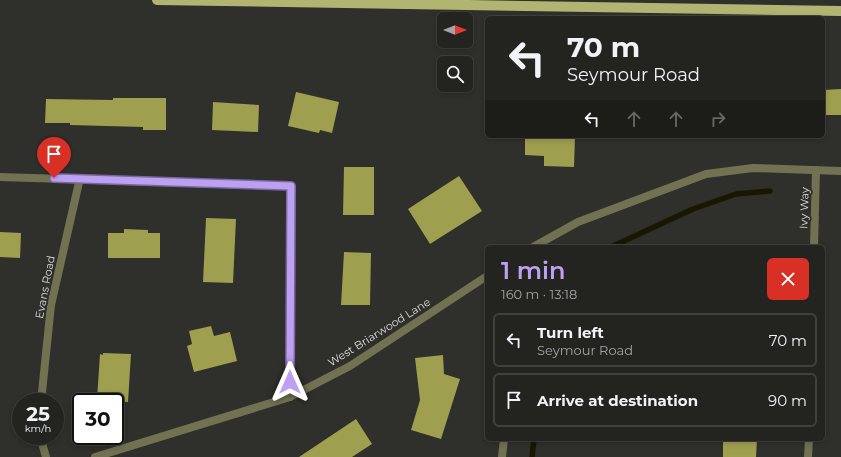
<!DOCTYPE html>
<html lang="en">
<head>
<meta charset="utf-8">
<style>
	body { margin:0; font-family:Montserrat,sans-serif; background:#2b2b29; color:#f1f3f6; height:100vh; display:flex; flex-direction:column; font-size:15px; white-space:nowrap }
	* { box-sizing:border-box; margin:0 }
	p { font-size:13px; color:#a3a4a5 }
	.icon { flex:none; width:22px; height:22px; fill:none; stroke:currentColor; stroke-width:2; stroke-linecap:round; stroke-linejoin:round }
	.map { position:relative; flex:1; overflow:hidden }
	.drawer { position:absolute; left:485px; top:245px; width:340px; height:196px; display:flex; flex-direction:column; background:#232320; border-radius:6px; box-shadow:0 2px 6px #0003,0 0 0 1px #40403e }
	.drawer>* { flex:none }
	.hud { position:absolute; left:485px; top:16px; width:340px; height:122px; border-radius:6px; box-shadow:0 2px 6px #0003,0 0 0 1px #40403e; background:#232320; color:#f1f3f6; overflow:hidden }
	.needle { width:26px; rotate:90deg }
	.tools { position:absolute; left:437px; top:12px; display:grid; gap:8px }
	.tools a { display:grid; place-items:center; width:36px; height:36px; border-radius:6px; background:#232320; box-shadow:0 2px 6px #0003,0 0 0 1px #40403e; font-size:20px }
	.speed { position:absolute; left:12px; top:393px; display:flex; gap:8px; font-size:20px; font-weight:700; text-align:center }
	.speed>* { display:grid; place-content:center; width:52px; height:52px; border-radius:50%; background:#232320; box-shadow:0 2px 6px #0003,0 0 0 1px #40403e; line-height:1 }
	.speed small { font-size:10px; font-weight:400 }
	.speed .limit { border:2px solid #111; border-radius:6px; background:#fff; color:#111 }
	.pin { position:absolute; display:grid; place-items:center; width:34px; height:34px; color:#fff; margin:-41px -17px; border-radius:50% 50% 50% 0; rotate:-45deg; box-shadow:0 0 4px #0007 }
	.pin .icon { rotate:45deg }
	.me { position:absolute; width:44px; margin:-22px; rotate:0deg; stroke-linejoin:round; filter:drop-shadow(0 0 3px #0008) }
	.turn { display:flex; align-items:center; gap:14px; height:84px; padding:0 16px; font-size:18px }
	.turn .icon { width:52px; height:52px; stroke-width:2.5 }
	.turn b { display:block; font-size:28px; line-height:34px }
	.lanes { display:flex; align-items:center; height:38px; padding:0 16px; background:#0003; justify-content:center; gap:20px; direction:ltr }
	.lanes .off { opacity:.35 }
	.round { display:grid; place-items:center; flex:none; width:42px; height:42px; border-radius:6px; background:#2b2b29 }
	.headline { display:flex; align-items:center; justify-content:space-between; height:68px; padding:0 16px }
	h1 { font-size:24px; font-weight:600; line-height:30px; color:#bca0f2 }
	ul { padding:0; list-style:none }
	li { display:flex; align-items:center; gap:12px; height:54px; margin:0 8px 6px; padding:0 8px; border:2px solid #40403e; border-radius:6px }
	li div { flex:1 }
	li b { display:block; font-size:15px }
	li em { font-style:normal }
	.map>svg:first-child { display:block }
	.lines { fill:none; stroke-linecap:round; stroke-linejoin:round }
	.stream { stroke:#181801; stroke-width:5.5 }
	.building { fill:#9e9f4f }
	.minor { stroke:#707252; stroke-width:8 }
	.primary { stroke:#b2b471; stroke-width:10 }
	.route-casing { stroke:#7a689d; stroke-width:10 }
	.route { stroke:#bca0f2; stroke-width:7 }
	.labels { text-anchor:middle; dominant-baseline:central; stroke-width:4; stroke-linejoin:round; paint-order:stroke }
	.street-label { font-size:11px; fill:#dcdcda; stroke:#2f2f2b }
</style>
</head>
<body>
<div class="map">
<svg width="841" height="457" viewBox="0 0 841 457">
	<rect width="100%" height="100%" fill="#2f2f2b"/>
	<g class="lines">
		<g class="stream">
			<polyline points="611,247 693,209 736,194 770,191"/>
			<polyline points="532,457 534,439"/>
		</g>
	</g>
	<g class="building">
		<polygon points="841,89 841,115 823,115 823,90"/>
		<polygon points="296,92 339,102 332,133 320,130 319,133 288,126"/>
		<polygon points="113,98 166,98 166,130 143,130 143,127 70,125 70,123 45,123 46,99 113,100"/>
		<polygon points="213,102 259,105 258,132 212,130"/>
		<polygon points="525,136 575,136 574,167 544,166 544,156 525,155"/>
		<polygon points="344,167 374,167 374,215 343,215"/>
		<polygon points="459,176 482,211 430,244 408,209"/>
		<polygon points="206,218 236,219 233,283 203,282"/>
		<polygon points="124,229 148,230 148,233 160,233 160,258 108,258 108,233 124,233"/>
		<polygon points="0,232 21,233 20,258 0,257"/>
		<polygon points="344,252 371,253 370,305 341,305"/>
		<polygon points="211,326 214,336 230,332 237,361 194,372 187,346 192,344 189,331"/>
		<polygon points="103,353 131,354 128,402 100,401 100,399 97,399 100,354 103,355"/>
		<polygon points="443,355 444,374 460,379 441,439 411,430 420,400 415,358"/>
		<polygon points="356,419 372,444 352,457 299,457"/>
		<polygon points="723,439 757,439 756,457 723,457"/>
	</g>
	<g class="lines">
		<g class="minor">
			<polyline points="0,177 291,186 290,397"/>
			<polyline points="533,247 578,222 706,174 753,168 841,171"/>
			<polyline points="814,247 816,170"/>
			<polyline points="41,402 51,305 80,178"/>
			<polyline points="40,436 46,457"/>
			<polyline points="95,457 290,397 350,366 487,276"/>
			<polyline points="502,457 504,439"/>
			<polyline points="808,457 809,439"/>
		</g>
		<polyline class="primary" points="157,0 841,11"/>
	</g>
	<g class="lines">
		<g class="route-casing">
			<polyline id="route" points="54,178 291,186 290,382"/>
		</g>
		<use href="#route" class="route"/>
	</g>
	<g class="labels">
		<g class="street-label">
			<text transform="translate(804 208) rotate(-88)">Ivy Way</text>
			<text transform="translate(45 287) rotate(-79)">Evans Road</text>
			<text transform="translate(379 332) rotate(-32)">West Briarwood Lane</text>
		</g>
	</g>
</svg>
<div class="tools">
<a><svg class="needle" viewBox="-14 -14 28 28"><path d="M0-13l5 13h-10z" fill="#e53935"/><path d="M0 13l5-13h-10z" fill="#a3a4a5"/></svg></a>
<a><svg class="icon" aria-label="search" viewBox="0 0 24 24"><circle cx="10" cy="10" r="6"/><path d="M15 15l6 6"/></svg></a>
</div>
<div class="speed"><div>25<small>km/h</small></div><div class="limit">30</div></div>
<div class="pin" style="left:54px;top:178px;background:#d93025"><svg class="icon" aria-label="arrive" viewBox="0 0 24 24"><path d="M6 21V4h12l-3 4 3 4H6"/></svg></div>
<svg class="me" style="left:290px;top:382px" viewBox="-20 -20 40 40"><path d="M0-17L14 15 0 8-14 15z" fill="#bca0f2" stroke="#fff" stroke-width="4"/></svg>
<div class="hud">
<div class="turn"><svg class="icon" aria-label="left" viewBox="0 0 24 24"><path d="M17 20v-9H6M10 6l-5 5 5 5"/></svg><div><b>70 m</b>Seymour Road</div></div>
<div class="lanes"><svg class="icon" aria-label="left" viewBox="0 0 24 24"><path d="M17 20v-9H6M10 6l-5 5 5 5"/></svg><svg class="icon off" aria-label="ahead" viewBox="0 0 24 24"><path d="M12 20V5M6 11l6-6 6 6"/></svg><svg class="icon off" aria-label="ahead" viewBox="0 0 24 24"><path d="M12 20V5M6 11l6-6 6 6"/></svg><svg class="icon off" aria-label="right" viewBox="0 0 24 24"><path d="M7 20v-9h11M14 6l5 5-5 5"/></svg></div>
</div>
<section class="drawer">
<div class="headline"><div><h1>1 min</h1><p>160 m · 13:18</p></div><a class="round" style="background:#d93025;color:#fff"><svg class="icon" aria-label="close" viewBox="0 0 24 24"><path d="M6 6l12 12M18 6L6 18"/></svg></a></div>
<ul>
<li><svg class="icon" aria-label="left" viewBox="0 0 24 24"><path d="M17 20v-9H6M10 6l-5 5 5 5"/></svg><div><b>Turn left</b><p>Seymour Road</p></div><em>70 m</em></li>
<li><svg class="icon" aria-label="arrive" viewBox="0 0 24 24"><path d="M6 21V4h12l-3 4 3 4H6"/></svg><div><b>Arrive at destination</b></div><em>90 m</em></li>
</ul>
</section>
</div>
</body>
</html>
